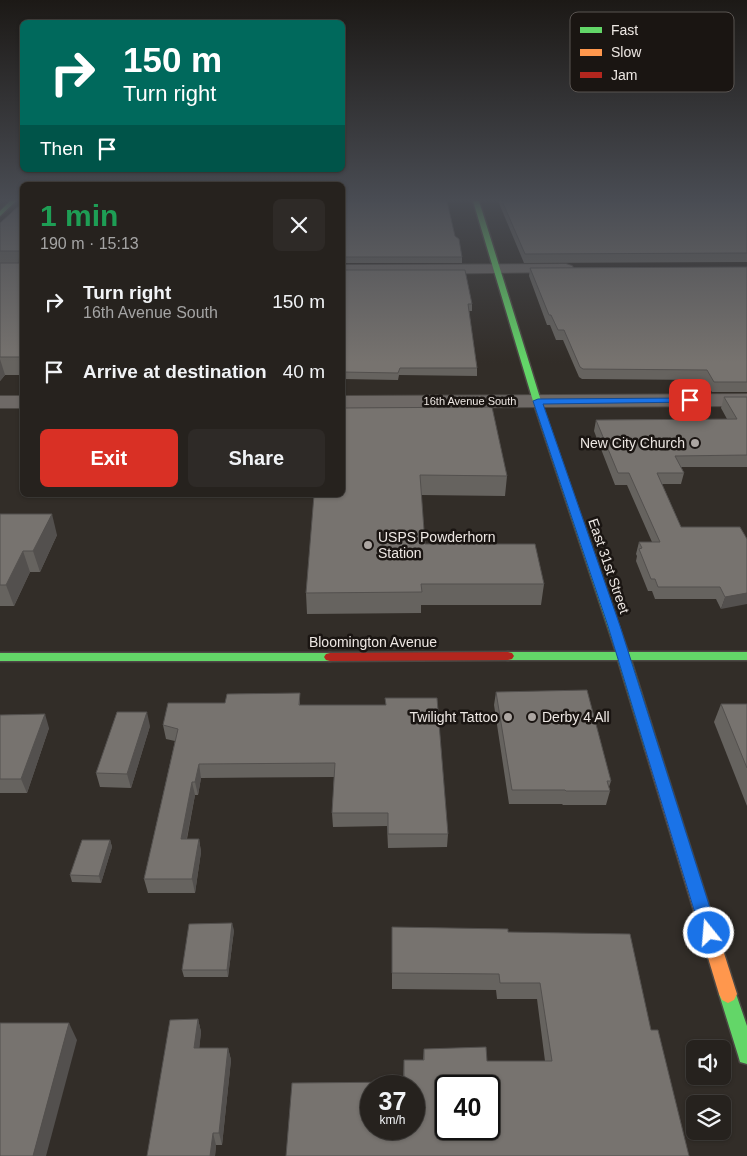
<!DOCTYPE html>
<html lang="en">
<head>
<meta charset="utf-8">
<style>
	body { margin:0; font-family:Arial,sans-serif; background:#2e2a27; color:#f1f3f6; height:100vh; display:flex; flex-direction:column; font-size:19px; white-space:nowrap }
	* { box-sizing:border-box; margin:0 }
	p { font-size:16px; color:#a4a4a4 }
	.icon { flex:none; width:28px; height:28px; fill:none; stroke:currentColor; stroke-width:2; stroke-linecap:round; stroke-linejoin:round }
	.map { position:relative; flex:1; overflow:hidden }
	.details { position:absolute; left:20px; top:182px; width:325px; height:315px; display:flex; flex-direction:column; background:#26221e; border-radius:8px; box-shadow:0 1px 4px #0004,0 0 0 1px #423f3c }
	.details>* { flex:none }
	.hud { position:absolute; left:20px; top:20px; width:325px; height:152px; border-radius:8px; box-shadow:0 1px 4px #0004,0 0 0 1px #423f3c; background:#00695c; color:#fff; overflow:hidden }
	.fabs { position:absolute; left:686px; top:1040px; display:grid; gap:10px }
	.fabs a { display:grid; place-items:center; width:45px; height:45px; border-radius:8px; background:#26221e; box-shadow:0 1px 4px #0004,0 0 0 1px #423f3c; font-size:25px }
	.speed { position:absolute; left:360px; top:1075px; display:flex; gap:10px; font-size:25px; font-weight:700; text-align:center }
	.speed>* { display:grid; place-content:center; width:65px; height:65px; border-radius:50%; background:#26221e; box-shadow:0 1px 4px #0004,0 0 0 1px #423f3c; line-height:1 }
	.speed small { font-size:12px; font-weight:400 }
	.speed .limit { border:2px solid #111; border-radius:8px; background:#fff; color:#111 }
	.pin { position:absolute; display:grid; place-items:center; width:42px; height:42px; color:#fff; margin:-21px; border-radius:10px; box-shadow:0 2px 8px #0006 }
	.me { position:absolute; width:55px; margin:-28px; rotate:343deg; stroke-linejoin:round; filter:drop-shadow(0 0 4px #0008) }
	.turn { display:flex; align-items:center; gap:18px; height:105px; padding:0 20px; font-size:22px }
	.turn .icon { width:65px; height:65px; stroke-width:2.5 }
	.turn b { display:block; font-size:35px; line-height:42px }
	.then { display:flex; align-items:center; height:48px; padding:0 20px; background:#0003; gap:10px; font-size:19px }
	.round { display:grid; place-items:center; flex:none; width:52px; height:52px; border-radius:8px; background:#2e2a27 }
	.headline { display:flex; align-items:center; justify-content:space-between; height:85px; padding:0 20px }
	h1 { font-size:30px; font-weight:600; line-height:38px; color:#1e9e55 }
	.button { display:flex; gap:10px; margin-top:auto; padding:10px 20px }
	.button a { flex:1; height:58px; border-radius:8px; background:#d93025; color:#fff; font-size:20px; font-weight:600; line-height:58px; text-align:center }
	.button a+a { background:#2e2a27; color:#f1f3f6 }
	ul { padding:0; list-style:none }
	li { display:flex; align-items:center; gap:15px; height:70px; padding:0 20px }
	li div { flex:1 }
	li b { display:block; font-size:19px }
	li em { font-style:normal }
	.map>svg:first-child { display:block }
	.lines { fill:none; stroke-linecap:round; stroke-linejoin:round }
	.street-casing { stroke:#4c4844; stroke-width:2 }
	.fast-casing { stroke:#4c4844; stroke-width:3 }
	.slow-casing { stroke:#4c4844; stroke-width:3 }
	.jam-casing { stroke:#4c4844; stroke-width:3 }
	.street { fill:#6e6966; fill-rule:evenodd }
	.fast { fill:#63d668; fill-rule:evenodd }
	.slow { fill:#ff974d; fill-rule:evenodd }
	.jam { fill:#b3261e; fill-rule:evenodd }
	.wall { fill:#66635f }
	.shaded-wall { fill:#53504e }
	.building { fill:#77736f; stroke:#53504e; fill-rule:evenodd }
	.route { fill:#1a73e8; stroke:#114b97 }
	.poi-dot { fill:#aca6a2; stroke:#1a1512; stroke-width:2 }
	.labels { text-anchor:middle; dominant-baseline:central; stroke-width:5; stroke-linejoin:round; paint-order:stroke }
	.far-street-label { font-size:11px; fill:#ede7e3; stroke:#1a1512 }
	.poi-label { font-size:14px; fill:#ede7e3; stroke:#1a1512; text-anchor:end }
	.street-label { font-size:14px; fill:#ede7e3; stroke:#1a1512 }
	.key { fill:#1a1512; stroke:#595451; stroke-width:1 }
	.key-label { font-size:14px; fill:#ede7e3 }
</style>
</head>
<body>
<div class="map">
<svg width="747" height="1156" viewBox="0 0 747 1156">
	<rect width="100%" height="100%" fill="#322d28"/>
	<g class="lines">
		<g class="street-casing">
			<g id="street">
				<polygon points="566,264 572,266 574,269 572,272 342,275 342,265"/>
				<polygon points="747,394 747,406 342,408 342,396"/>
				<rect x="0" y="396" width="22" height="12"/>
			</g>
		</g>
		<g class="fast-casing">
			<g id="fast">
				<polygon points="10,201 16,201 0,216 0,211"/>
				<polygon points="473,201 479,201 541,401 628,652 747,652 747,660 631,660 659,749 657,753 652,754 647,753 645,749 618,660 508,660 504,659 502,656 504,653 508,652 616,652 533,401"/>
				<polygon points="0,653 330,653 334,654 336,657 334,660 330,661 0,661"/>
				<polygon points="728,985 734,988 747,1026 747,1064 740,1062 738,1055 719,994 722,988"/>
			</g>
		</g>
		<g class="slow-casing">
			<polygon id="slow" points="652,744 657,745 659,749 737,994 734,1000 728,1003 722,1000 719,994 645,749 647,745"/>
		</g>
		<g class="jam-casing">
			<polygon id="jam" points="508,652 512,653 514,656 512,659 508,660 330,661 326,660 324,657 326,654 330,653"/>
		</g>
		<use href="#street" class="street"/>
		<use href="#fast" class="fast"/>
		<use href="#slow" class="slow"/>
		<use href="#jam" class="jam"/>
	</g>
	<g class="wall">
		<polygon points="342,201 455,236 462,257 462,263 342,263"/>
		<polygon points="498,201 747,201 747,262 524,263"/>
		<polygon points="22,203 22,375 5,375 0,381 0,223"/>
		<polygon points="747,267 747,392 712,392 704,380 582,379 579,377 563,340 556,340 550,325 547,325 529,276 530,268"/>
		<polygon points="342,270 472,304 472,311 469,311 477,368 477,376 399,375 398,380 342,379"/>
		<polygon points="724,397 747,397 747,467 681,467 684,473 681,484 662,484 681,527 747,539 721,609 716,599 655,599 652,591 648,591 636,561 637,556 636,554 639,542 652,542 627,485 615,485 594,431 596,420 727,419 721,408"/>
		<polygon points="342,408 507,476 505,496 421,495 425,544 544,584 541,605 421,605 421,613 307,614 306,593"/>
		<polygon points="0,514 57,535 40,572 30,572 14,606 0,606"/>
		<polygon points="496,692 611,781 609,787 610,791 606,805 563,805 562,804 509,804 494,705"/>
		<polygon points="300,693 300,705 448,834 447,847 388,848 387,826 333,827 332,813 334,777 201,778 198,795 195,795 187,839 199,839 201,852 195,893 148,893 144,879 175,741 166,739 163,725 225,703"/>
		<polygon points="721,704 747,704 747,806 714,722"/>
		<polygon points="0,715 49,728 27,793 0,793"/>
		<polygon points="150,726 131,788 100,787 96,773"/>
		<polygon points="110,840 112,847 101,883 72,882 70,875"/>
		<polygon points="392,927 508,932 651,1030 689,1156 403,1083 404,1060 423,1060 424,1049 487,1061 545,1061 537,999 497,999 496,990 392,989"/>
		<polygon points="234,930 228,977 184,977 182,970"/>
		<polygon points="198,1019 201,1032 199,1048 228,1048 231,1060 222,1145 216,1145 215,1156 147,1156"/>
	</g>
	<g class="shaded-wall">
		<polygon points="0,359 5,375 0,381"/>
		<polygon points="52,514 57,535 40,572 33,551"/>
		<polygon points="23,551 30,572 14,606 6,585"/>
		<polygon points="747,593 747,604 721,609 725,597"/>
		<polygon points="147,712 150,726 131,788 127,774"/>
		<polygon points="45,714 49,728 27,793 21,779"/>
		<polygon points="199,764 201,778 198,795 195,782"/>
		<polygon points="192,782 195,795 184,852 181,839"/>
		<polygon points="199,839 201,852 195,893 192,879"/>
		<polygon points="110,840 112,847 101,883 99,876"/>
		<polygon points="232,923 234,930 228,977 227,970"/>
		<polygon points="198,1019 201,1032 198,1061 194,1048"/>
		<polygon points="69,1023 77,1040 46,1156 33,1156"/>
		<polygon points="228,1048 231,1060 222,1145 219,1133"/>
		<polygon points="213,1133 216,1145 215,1156 210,1156"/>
	</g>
	<g class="building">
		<polygon points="342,201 447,201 455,236 459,239 462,257 342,257"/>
		<polygon points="502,201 747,201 747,253 525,254"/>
		<polygon points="22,203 22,357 0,357 0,263 19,263 20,251 0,251 0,223"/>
		<polygon points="747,267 747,382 714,382 707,370 583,369 580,367 564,330 558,330 551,315 549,315 530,268"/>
		<polygon points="342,270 465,270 472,304 468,304 477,368 400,368 398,373 342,372"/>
		<polygon points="724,397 747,397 747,455 675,456 684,473 657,473 681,527 740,527 747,539 747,593 725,597 720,587 658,587 655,579 651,579 639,549 642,548 639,542 660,542 629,473 618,473 596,420 737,419"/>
		<polygon points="492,407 507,476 420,475 425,544 535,544 544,584 421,584 422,592 306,593 314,495 342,495 342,408"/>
		<polygon points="0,514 52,514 33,551 23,551 6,585 0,585"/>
		<polygon points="587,690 611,781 607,781 610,791 566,791 565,790 512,790 496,692"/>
		<polygon points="300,693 299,705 386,705 385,698 437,698 448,834 388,834 388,813 332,813 335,763 199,764 195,782 192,782 181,839 199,839 192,879 144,879 178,729 163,725 168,703 225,703 227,694"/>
		<polygon points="721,704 747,704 747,768"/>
		<polygon points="117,712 147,712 127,774 96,773"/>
		<polygon points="45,714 21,779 0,779 0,715"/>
		<polygon points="82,840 110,840 99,876 70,875"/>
		<polygon points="232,923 227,970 182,970 189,924"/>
		<path d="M392,927L508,929V932L630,934L651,1030H658L689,1156H286L292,1083L404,1082V1060H424V1049L486,1047L487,1061H552L540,983H500L499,974L392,973ZM371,1086H414V1129H371ZM446,1086H489V1129H446Z"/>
		<polygon points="198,1019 194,1048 228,1048 219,1133 213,1133 210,1156 147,1156 170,1020"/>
		<polygon points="0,1023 69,1023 33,1156 0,1156"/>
	</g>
	<linearGradient id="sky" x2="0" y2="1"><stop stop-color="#1c1916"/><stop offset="0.55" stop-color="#494c53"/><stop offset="1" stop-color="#494c53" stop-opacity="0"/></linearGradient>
	<rect width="747" height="363" fill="url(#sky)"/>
	<polygon class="route" points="690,398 693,399 693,402 543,404 620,626 718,933 715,939 709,941 703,939 701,933 608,626 533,401 538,399"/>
	<g class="poi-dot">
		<circle cx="695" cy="443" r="5"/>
		<circle cx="368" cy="545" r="5"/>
		<circle cx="508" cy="717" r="5"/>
		<circle cx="532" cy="717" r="5"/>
	</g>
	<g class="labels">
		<g class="far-street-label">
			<text x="470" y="401">16th Avenue South</text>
		</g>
		<g class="poi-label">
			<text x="685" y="443">New City Church</text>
			<text x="378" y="537" text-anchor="start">USPS Powderhorn<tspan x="378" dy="16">Station</tspan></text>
			<text x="498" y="717">Twilight Tattoo</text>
			<text x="542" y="717" text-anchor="start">Derby 4 All</text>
		</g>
		<g class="street-label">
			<text transform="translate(609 566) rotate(71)">East 31st Street</text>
			<text x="373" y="642">Bloomington Avenue</text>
		</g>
	</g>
	<rect x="570" y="12" width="164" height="80" rx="8" class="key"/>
	<rect x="580" y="27" width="22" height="6" fill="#63d668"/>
	<rect x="580" y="49" width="22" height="7" fill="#ff974d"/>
	<rect x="580" y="72" width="22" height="6" fill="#b3261e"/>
	<g class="key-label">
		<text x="611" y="35">Fast</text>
		<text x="611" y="57">Slow</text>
		<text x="611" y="80">Jam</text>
	</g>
</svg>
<div class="fabs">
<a><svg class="icon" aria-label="sound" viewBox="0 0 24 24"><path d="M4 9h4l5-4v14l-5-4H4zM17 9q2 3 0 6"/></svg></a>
<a><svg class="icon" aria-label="layers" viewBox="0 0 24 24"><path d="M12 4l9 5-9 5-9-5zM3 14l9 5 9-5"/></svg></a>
</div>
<div class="speed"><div>37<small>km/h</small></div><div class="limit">40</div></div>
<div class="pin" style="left:690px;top:400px;background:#d93025"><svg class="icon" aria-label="arrive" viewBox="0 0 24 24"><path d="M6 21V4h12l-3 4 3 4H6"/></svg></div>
<svg class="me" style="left:709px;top:933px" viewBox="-20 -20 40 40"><circle r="17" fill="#1a73e8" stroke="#fff" stroke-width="3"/><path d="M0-11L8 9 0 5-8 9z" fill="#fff"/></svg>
<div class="hud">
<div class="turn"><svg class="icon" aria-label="right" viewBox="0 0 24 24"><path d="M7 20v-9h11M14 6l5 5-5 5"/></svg><div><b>150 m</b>Turn right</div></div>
<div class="then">Then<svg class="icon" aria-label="arrive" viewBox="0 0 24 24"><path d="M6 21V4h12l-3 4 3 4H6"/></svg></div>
</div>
<section class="details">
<div class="headline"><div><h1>1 min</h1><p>190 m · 15:13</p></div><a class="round"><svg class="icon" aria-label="close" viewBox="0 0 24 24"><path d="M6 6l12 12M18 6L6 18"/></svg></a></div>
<ul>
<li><svg class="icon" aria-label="right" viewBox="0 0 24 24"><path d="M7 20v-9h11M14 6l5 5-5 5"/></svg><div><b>Turn right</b><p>16th Avenue South</p></div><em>150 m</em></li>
<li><svg class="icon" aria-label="arrive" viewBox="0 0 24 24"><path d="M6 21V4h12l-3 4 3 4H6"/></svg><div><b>Arrive at destination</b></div><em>40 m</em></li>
</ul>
<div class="button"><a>Exit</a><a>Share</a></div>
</section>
</div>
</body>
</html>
